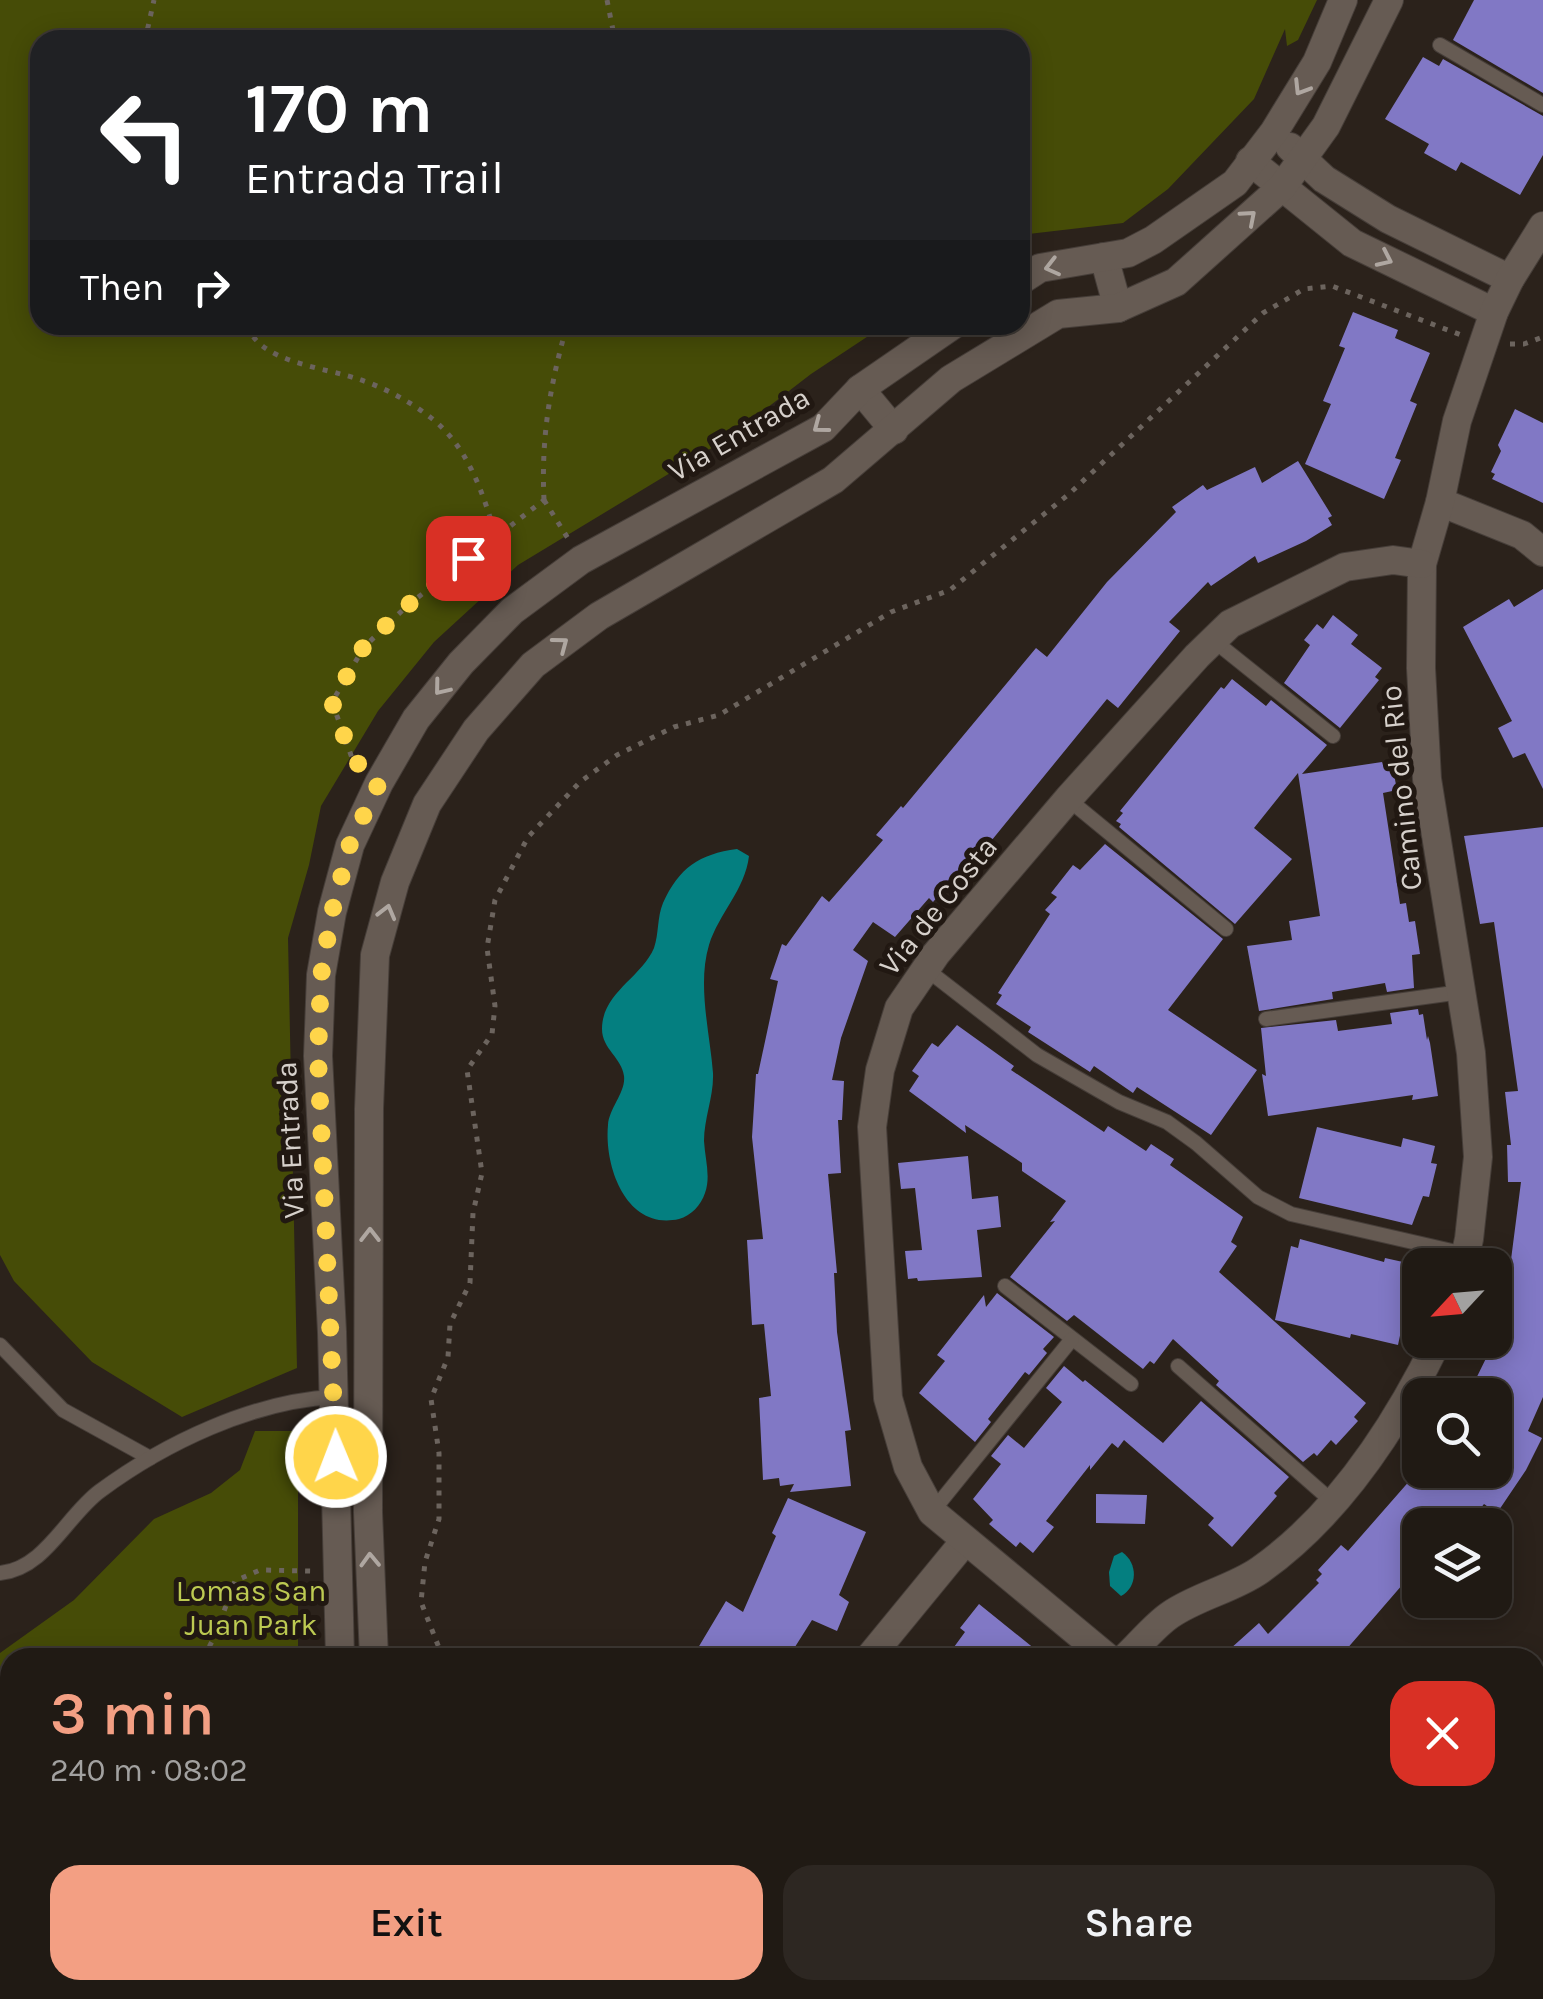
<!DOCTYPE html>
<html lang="en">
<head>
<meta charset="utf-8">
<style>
	body { margin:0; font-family:Karla,sans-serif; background:#2d2722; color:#f1f3f6; height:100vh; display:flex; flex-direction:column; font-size:38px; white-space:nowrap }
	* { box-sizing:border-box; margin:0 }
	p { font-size:32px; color:#a2a1a0 }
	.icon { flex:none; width:55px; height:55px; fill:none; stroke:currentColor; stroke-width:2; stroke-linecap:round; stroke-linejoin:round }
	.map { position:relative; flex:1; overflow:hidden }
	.sheet { position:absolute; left:0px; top:1648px; width:1545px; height:352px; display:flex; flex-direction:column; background:#201a14; border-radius:30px 30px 0 0; box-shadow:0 5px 25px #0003,0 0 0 2px #3d3834 }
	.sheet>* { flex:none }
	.top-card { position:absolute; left:30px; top:30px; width:1000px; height:305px; border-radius:30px; box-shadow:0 5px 25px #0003,0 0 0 2px #3d3834; background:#202124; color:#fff; overflow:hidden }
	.needle { width:65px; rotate:244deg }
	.controls { position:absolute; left:1402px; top:1248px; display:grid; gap:20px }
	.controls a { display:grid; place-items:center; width:110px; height:110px; border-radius:20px; background:#201a14; box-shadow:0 5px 25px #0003,0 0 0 2px #3d3834; font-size:50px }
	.pin { position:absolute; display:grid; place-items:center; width:85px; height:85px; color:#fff; margin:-42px; border-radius:20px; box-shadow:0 5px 15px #0006 }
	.me { position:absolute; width:110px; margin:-55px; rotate:359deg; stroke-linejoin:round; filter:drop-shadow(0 0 8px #0008) }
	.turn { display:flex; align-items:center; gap:35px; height:210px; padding:0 50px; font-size:45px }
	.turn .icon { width:130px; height:130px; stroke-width:2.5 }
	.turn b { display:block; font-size:70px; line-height:85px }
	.then { display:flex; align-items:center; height:95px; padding:0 50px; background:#0003; gap:20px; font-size:38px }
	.round { display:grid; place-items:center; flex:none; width:105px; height:105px; border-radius:30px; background:#2d2722 }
	.headline { display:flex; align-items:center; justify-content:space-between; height:170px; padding:0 50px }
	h1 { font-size:60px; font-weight:600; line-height:75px; color:#f39f83 }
	.action { display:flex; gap:20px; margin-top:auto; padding:20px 50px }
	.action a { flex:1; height:115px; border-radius:30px; background:#f39f83; color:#111; font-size:40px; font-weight:600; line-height:115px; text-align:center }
	.action a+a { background:#2d2722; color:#f1f3f6 }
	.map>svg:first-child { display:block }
	.green { fill:#464c07 }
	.water { fill:#047f80 }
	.building { fill:#8178c5 }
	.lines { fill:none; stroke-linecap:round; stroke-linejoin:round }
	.lane-casing { stroke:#463e39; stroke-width:16 }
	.street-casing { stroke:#463e39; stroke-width:30 }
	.secondary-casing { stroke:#463e39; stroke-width:32 }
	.path { stroke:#6c645e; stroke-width:5; stroke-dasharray:5 8; stroke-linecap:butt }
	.lane { stroke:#665b53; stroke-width:14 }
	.street { stroke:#665b53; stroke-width:28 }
	.secondary { stroke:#665b53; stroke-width:30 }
	.oneway { stroke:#afa7a1 }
	.route { stroke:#ffd54a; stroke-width:18; stroke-dasharray:0 32.4 }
	.labels { text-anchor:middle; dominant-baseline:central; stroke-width:10; stroke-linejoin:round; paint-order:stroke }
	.street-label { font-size:30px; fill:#d6d0cb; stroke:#211812 }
	.park-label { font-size:30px; fill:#bdca52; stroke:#211812 }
</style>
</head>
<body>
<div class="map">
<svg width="1543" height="1999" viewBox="0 0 1543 1999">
	<rect width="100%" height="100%" fill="#2b221b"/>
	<g class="green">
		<polygon points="0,0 1317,0 1298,40 1287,46 1285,29 1254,99 1168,189 1123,223 1020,235 1020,40 40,40 40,325 885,325 811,374 728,438 518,565 434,642 378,711 321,806 309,865 288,938 297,1368 182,1417 92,1362 14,1281 0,1255"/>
		<polygon points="255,1431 298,1431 298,1657 10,1658 10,1929 0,1936 0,1653 74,1600 154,1519 211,1493 240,1470"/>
		<polygon points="1543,1762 1543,1999 1205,1999 1216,1990 1535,1990 1535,1768"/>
	</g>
	<g class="water">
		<path d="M737,849L749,856C745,890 719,913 709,945C697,985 710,1033 713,1073C714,1096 704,1118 704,1141C705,1159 711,1176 705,1193C701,1205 691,1216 679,1219C626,1231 604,1166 608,1125C609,1108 626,1092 624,1076C622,1058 602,1049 602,1029C602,993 641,978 654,948C659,934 657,917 663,903C679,868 699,854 737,849Z"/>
		<path d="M1122,1552C1138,1563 1138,1587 1121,1596L1110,1586L1109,1572L1114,1556Z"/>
	</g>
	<g class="building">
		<polygon points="1474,0 1543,0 1543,93 1453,40"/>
		<polygon points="1423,57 1439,66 1443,59 1543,116 1543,155 1520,195 1461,162 1456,171 1424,153 1429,144 1385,119"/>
		<polygon points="1353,312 1398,330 1395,338 1430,353 1410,401 1417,404 1395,458 1401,460 1384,499 1305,464 1331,404 1323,401 1345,348 1339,346"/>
		<polygon points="1515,409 1543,423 1543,503 1492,479 1495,474 1491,472 1501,451 1498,445"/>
		<polygon points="1298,461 1332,516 1328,518 1332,525 1306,541 1258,563 1255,556 1211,586 1208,582 1169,622 1180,631 1118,708 1107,699 974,862 970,859 933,902 929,898 895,937 873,922 853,950 868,961 841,1038 832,1080 844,1081 842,1120 838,1120 841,1173 828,1174 837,1273 834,1273 837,1332 851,1430 845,1431 851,1486 790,1492 794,1484 780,1486 779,1478 763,1480 759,1398 771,1396 764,1324 752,1325 747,1240 763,1239 752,1137 756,1074 758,1074 778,981 770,979 782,944 786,946 822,896 829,902 883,840 876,835 901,806 903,808 1036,648 1047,657 1107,582 1176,512 1172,507 1203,485 1207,490 1255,467 1262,483"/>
		<polygon points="1543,589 1543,789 1525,753 1513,758 1498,728 1512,721 1463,627 1509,599 1514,607"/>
		<polygon points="1333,615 1358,635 1351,644 1382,668 1375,677 1379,680 1340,728 1284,683 1310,645 1304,640 1317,624 1323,629"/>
		<polygon points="1232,679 1266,706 1271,700 1327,745 1302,774 1382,762 1383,765 1392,764 1397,790 1383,793 1400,904 1406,903 1409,922 1415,921 1420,954 1412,955 1414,988 1387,992 1385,983 1332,992 1333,999 1259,1011 1247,946 1292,940 1289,921 1320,916 1298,773 1254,828 1292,859 1235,924 1119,827 1121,824 1116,821 1123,813 1120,811 1221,687 1224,689"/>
		<polygon points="1543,827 1543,1397 1528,1431 1542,1438 1526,1470 1497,1513 1484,1504 1467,1525 1420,1525 1420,1599 1403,1584 1339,1658 1220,1658 1259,1623 1268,1634 1319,1583 1316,1580 1322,1574 1318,1570 1341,1545 1348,1551 1419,1470 1495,1470 1495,1395 1468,1395 1495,1340 1495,1322 1508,1283 1521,1182 1508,1182 1507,1145 1511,1145 1505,1092 1518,1091 1494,922 1480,924 1464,836"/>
		<polygon points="1105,844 1223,939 1168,1010 1257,1070 1211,1135 1137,1087 1133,1093 1094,1066 1090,1072 1028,1032 1031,1027 996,1004 1002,995 998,993 1050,914 1045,910 1057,897 1051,893 1073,865 1080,870"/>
		<polygon points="1418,1009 1419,1015 1423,1014 1427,1040 1428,1036 1430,1043 1438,1096 1412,1100 1413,1095 1268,1116 1262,1074 1266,1076 1261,1028 1336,1020 1338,1031 1392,1024 1390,1013"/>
		<polygon points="957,1025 1014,1066 1011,1070 1104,1132 1108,1126 1146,1151 1151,1144 1174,1159 1170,1165 1243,1217 1231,1242 1237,1246 1219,1272 1366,1403 1354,1417 1358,1421 1336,1445 1331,1440 1317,1456 1314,1453 1303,1462 1216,1385 1219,1381 1173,1339 1154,1364 1150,1361 1143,1369 1074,1315 1067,1321 1010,1277 1055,1221 1050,1222 1066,1201 1022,1171 1022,1163 965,1125 966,1133 909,1091 919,1076 912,1071 932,1043 938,1047"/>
		<polygon points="1317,1127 1401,1147 1403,1138 1435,1146 1431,1163 1437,1164 1429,1197 1423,1196 1412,1225 1299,1198"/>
		<polygon points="968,1156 972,1199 998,1196 1001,1227 977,1230 982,1277 918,1281 917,1278 908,1279 905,1251 922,1250 915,1188 901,1189 898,1163"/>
		<polygon points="1300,1239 1384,1262 1385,1258 1412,1264 1409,1276 1413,1277 1409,1292 1416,1294 1408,1327 1402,1326 1398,1345 1351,1334 1350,1338 1275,1320 1291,1246 1298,1248"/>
		<polygon points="997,1293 1054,1337 1043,1349 1047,1353 1029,1375 1025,1372 988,1419 991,1422 975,1442 919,1393 945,1361 937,1355 984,1295 986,1307"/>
		<polygon points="1064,1366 1083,1382 1085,1380 1163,1443 1201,1401 1289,1477 1274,1493 1277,1496 1232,1547 1208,1525 1214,1518 1124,1440 1118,1448 1112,1443 1090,1470 1090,1465 1046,1521 1054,1527 1033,1553 1020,1542 1016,1547 989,1524 993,1520 973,1499 1001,1464 991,1456 1008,1435 1024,1448 1062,1402 1046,1388"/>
		<polygon points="1096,1494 1147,1495 1145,1524 1096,1523"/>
		<polygon points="788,1498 866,1532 839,1595 849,1602 837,1631 812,1620 788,1658 692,1658 726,1601 743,1612 776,1536 772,1533"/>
		<polygon points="979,1604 1046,1658 946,1658 965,1632 960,1628"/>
	</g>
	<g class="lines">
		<g class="lane-casing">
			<g id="lane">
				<polyline points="1440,45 1543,105"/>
				<polyline points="1213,640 1333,736"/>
				<polyline points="1068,799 1226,929"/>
				<polyline points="926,969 1037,1055 1119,1102 1167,1122 1196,1143 1258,1197 1291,1214 1465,1254"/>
				<polyline points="1266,1019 1461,992"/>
				<polyline points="1005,1286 1131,1384"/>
				<polyline points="0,1345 63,1410 150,1458"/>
				<polyline points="1178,1366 1334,1503"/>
				<polyline points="932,1512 1072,1339"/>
				<path d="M0,1573C45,1569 67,1515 100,1491C165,1443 253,1401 334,1397"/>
			</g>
		</g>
		<g class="street-casing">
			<g id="street">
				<polyline points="1290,147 1324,179 1388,219 1510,279"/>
				<polyline points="1250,161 1352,243 1494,312"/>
				<polyline points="1104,257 1118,308"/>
				<polyline points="1020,281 1040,268 1128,253 1153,240 1235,183 1274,132 1317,62 1343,0"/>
				<polyline points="860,389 894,430"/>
				<polyline points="1440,502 1522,535 1543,552"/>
				<polyline points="1463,1265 1469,1239 1478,1157 1471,1053 1427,779 1421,668 1422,564 1440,502 1457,421 1494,312 1510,279 1543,226"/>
				<polyline points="340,1658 332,1332 318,1056 321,975 332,912 350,845 379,783 416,719 461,663 512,611 581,560 823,428 860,389 953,325"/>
				<polyline points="374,1658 368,1512 369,1109 375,955 395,882 427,804 476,730 533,665 599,616 833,480 951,379 1058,314 1118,308 1176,282 1282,187 1326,126 1389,0"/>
				<polyline points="869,1658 965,1541"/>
				<polyline points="1108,1658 932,1512 908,1467 888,1398 872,1127 880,1070 899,1008 936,954 1068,799 1197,656 1230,624 1345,567 1393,560 1422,564"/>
				<path d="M1125,1658C1140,1644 1154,1626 1170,1615C1197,1596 1233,1589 1260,1570C1339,1514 1396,1426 1438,1340"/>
				<polyline points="1070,1990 1071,1999"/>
				<polyline points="393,1999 398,1990"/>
			</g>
		</g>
		<g class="secondary-casing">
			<g id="secondary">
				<polyline points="685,1990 700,1999"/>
				<polyline points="0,1998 11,1990"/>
			</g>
		</g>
		<g class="path">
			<polyline points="607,0 615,40"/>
			<polyline points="150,40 146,36 154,0"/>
			<path d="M248,325C256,361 325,368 355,378C381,386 408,400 430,417C468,446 483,493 496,537"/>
			<polyline points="1510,344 1524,344 1543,337"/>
			<path d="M544,500C541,437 550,385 567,325"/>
			<polyline points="544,500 569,540"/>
			<polyline points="360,766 352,758 332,702 364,647 408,605 544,500"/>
			<polyline points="203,1658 215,1636 235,1581 260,1570 311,1571"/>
			<polyline points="443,1658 421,1602 425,1562 439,1519 439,1453 431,1399 448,1357 450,1324 470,1283 473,1213 482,1173 467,1070 492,1034 495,1006 487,948 495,900 528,837 580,782 617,755 674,727 719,715 891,612 950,590 1069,494 1263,313 1304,289 1332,286 1461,335"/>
			<polyline points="1535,1689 1543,1686"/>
			<polyline points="10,1875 6,1897 10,1924"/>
			<polyline points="814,1990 831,1999"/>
			<polyline points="1132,1999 1138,1990"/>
		</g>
		<use href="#lane" class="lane"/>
		<use href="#street" class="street"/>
		<use href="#secondary" class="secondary"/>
	</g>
	<defs><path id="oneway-chevron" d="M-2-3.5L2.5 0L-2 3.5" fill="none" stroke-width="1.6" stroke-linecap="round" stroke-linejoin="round" transform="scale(2.5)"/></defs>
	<g class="oneway">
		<use href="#oneway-chevron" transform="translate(1301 88) rotate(122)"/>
		<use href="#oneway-chevron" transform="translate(1249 217) rotate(-41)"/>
		<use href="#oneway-chevron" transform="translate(1385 259) rotate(25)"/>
		<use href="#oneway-chevron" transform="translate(1052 267) rotate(166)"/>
		<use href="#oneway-chevron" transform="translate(820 426) rotate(143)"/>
		<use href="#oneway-chevron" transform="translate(561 644) rotate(-37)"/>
		<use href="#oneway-chevron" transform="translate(441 688) rotate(129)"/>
		<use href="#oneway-chevron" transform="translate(387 912) rotate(-75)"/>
		<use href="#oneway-chevron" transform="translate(370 1235) rotate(-90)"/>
		<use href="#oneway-chevron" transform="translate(370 1560) rotate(-92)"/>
	</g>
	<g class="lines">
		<polyline class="route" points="336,1457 318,1056 321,976 332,912 350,844 379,783 352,758 332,702 364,646 408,605 468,558"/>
	</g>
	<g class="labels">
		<g class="street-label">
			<text transform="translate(739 434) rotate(-30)">Via Entrada</text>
			<text transform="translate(1401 788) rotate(-96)">Camino del Rio</text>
			<text transform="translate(938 906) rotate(-51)">Via de Costa</text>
			<text transform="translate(290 1140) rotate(-93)">Via Entrada</text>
		</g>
		<g class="park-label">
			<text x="251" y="1591">Lomas San<tspan x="251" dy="34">Juan Park</tspan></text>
		</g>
	</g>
</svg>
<div class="controls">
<a><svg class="needle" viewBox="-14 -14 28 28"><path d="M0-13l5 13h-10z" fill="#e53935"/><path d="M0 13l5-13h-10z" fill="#a2a1a0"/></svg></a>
<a><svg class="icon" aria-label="search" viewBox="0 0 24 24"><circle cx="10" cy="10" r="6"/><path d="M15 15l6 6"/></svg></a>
<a><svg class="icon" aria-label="layers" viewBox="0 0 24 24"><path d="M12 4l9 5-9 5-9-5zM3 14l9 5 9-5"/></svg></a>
</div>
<div class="pin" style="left:468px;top:558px;background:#d93025"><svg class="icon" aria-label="arrive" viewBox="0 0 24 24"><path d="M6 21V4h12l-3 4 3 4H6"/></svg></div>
<svg class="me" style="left:336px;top:1457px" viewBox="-20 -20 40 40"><circle r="17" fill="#ffd54a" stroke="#fff" stroke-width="3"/><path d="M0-11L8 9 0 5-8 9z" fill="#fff"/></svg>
<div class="top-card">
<div class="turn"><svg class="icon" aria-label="left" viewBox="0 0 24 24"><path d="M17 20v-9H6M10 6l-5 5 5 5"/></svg><div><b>170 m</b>Entrada Trail</div></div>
<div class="then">Then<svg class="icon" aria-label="right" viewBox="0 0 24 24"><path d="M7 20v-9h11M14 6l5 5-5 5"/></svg></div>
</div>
<section class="sheet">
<div class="headline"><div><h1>3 min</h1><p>240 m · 08:02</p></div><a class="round" style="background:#d93025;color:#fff"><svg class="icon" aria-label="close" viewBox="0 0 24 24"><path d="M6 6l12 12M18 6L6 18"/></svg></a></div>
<div class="action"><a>Exit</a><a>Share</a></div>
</section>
</div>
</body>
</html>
